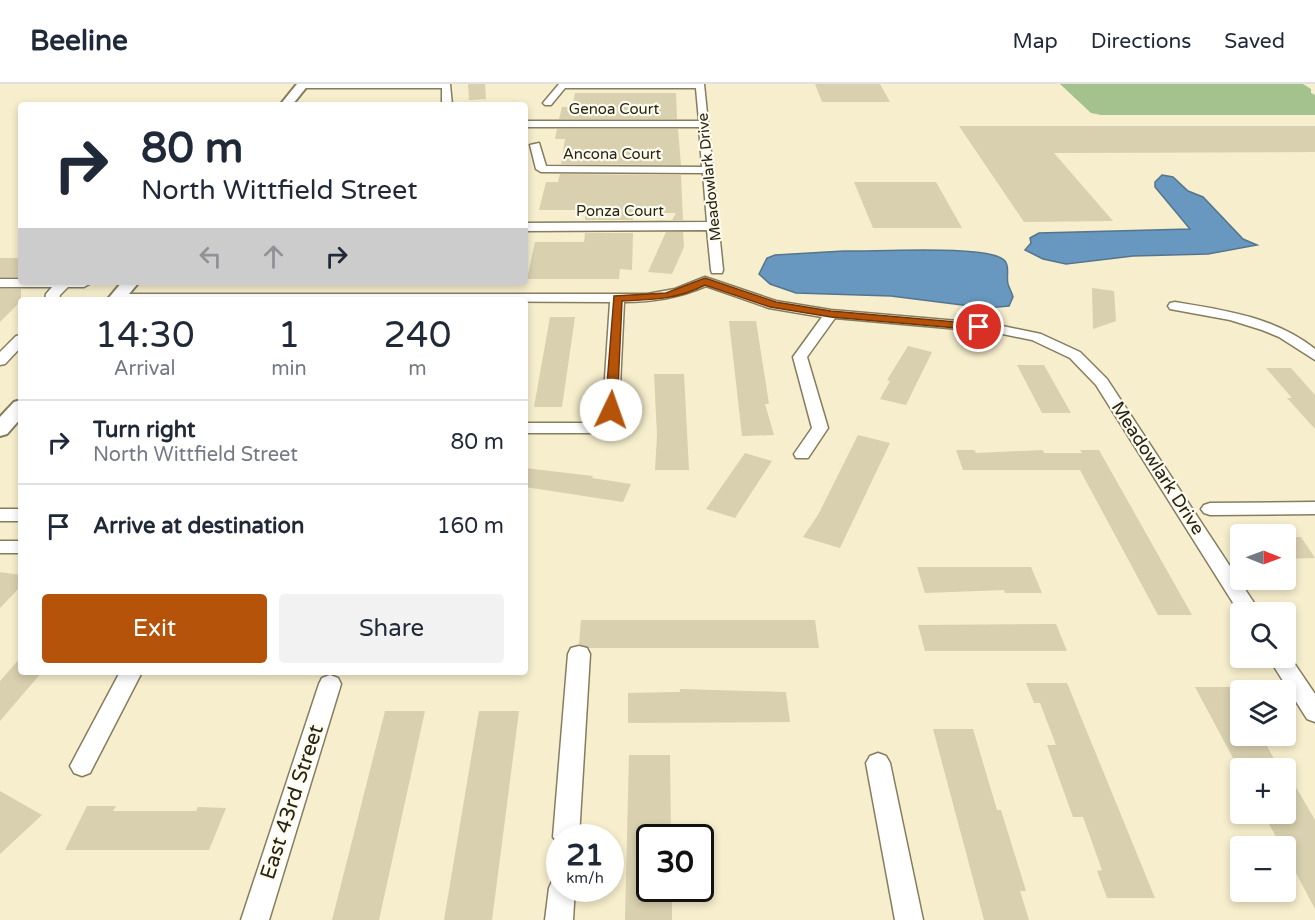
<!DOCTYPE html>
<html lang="en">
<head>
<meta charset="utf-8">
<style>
	body { margin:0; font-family:"Varela Round",sans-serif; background:#f2f2f3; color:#1f2937; height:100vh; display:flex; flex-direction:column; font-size:22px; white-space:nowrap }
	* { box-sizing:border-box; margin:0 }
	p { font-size:20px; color:#747a83 }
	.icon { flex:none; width:33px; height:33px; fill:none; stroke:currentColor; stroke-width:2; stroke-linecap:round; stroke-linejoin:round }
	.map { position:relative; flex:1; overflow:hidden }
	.panel { position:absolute; left:18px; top:213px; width:510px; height:378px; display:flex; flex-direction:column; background:#fff; border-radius:6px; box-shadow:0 3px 9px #0003 }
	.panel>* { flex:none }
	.hud { position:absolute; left:18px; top:18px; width:510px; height:183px; border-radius:6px; box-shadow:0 3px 9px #0003; background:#fff; color:#1f2937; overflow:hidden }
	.needle { width:39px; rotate:91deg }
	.controls { position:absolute; left:1230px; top:440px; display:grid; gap:12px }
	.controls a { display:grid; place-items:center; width:66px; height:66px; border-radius:6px; background:#fff; box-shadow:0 3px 9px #0003; font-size:30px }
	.speed { position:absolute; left:546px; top:740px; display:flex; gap:12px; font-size:30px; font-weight:700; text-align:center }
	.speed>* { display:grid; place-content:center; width:78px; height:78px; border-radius:50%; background:#fff; box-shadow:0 3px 9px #0003; line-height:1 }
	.speed small { font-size:15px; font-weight:400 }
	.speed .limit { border:3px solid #111; border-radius:9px; background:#fff; color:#111 }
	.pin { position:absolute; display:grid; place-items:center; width:51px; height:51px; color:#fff; margin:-26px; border:3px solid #fff; border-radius:50%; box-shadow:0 2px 6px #0007 }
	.me { position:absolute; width:66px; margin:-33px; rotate:3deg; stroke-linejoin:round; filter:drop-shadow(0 0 4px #0008) }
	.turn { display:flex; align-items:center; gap:21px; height:126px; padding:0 24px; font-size:27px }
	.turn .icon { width:78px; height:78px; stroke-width:2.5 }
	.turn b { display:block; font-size:42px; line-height:51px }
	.lanes { display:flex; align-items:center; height:57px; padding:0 24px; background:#0003; justify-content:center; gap:30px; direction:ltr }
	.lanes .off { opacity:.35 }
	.eta { display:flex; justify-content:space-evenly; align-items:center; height:102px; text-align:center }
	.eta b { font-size:36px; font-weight:600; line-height:42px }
	.primary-button { display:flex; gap:12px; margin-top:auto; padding:12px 24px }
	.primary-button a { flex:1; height:69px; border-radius:6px; background:#b45309; color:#fff; font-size:24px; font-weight:600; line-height:69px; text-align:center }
	.primary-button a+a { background:#f2f2f3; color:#1f2937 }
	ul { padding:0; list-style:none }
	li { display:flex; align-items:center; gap:18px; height:84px; padding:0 24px; border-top:2px solid #e0e1e3 }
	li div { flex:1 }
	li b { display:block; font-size:22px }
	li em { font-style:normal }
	header { display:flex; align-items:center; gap:36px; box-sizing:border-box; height:84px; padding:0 30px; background:#fff; border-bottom:2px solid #e0e1e3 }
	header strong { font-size:28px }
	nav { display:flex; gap:33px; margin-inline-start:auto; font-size:21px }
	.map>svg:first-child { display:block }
	.forest { fill:#a3c28e }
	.water { fill:#6898bf; stroke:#54758d; stroke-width:1.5 }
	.building { fill:#d8d0ae }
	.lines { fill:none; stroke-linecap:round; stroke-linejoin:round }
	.minor-casing { stroke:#857d5e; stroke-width:3 }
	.tertiary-casing { stroke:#857d5e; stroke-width:4 }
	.minor { fill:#fff; fill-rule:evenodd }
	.tertiary { fill:#fff; fill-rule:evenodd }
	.route { fill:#b45309; stroke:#753606; stroke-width:1.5 }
	.labels { text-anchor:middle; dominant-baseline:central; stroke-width:4.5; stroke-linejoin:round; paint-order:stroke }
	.far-street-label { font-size:15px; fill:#272417; stroke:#fefbed }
	.street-label { font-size:18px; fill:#272417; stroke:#fefbed }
	.near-street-label { font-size:21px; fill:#272417; stroke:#fefbed }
</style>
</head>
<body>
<header>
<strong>Beeline</strong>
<nav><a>Map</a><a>Directions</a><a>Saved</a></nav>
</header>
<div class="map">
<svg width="1315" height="836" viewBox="0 0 1315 836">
	<rect width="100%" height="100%" fill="#f6eecc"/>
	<polygon class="forest" points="1060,0 1303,0 1311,5 1311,9 1315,11 1315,31 1101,31 1091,29"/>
	<g class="water">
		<polygon points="1162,91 1173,93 1188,107 1203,113 1243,155 1257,161 1208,170 1133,172 1066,180 1043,175 1025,166 1031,159 1030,154 1039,149 1190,145 1155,103 1155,98"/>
		<path d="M844,167C871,168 992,160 1005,177C1010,183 1006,192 1008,200C1009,204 1012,208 1013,213L1009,222L986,224L891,212L796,209L770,200L759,190L767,174L775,171Z"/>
	</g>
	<g class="building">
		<polygon points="468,0 485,0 486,15 469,16"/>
		<polygon points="815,0 880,0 890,18 822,18"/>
		<polygon points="575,9 676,9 677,35 559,35 562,23 572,23"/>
		<polygon points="959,42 1315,42 1315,68 1054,69 1113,137 1024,138"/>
		<polygon points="557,45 678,45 681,81 561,80 565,55 555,55"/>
		<polygon points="560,90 681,91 683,136 672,136 676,129 633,129 633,136 585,136 585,126 539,126 546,98 558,98"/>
		<polygon points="854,98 936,98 962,144 873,144"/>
		<polygon points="666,148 683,148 684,163 672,190 648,188"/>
		<polygon points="585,149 633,149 632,186 620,185 619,195 527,195 535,158 584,158"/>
		<rect x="0" y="174" width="21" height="19"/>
		<polygon points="1092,204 1114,207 1116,237 1093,245"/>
		<polygon points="0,205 21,205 21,217 0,238"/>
		<polygon points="550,233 575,233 562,323 534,323"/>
		<polygon points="729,237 756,237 769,320 765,320 774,351 742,352"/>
		<polygon points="908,262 932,268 906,321 880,315 890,297 887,296"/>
		<polygon points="1017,281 1044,281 1071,329 1042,329"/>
		<polygon points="1266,284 1291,284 1315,311 1315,345 1287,314 1292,314"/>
		<polygon points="654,290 684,290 689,386 655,386 657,351"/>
		<polygon points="858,351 890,359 840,464 803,453 818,431"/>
		<polygon points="956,366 974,366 976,369 1043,366 1044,369 1082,369 1080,366 1099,366 1192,531 1158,531 1080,386 963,386"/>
		<polygon points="745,369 772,377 735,434 706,425"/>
		<polygon points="525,384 593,392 592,394 631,400 623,418 525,403"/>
		<polygon points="1301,453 1315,474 1286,475 1286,454"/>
		<polygon points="917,483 1031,483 1042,509 1005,509 1004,506 925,509"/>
		<polygon points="0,488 21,491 21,502 0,524"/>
		<polygon points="581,536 815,536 819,564 589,564 579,560"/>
		<polygon points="1056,540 1067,567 925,567 918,541"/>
		<polygon points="21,573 21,588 42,588 0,637 0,597"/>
		<polygon points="1026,599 1067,599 1155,814 1107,814 1097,787 1102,786 1083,733 1073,733 1047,661 1056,661 1040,619 1034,619"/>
		<polygon points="1195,603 1240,603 1240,651 1261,651 1279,684 1240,684 1240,687"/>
		<polygon points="680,605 786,608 790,638 628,639 628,609 680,608"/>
		<polygon points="385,627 425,627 379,836 332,836"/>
		<polygon points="479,627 519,627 492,836 444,836"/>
		<polygon points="933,645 973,645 997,726 1001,726 1026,807 1020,807 1029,836 984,836"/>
		<polygon points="629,671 670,671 671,753 650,753 650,804 672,804 672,836 625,836"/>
		<polygon points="1286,686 1315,736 1315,825 1286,770 1286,762 1281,762 1263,729 1286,729"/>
		<polygon points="0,707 42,731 0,770"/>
		<polygon points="87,722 116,722 113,727 196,727 198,723 226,724 209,766 65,766"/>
	</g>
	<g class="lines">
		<g class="minor-casing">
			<g id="minor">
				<polygon points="298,0 450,0 452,21 442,21 442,4 302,4"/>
				<polygon points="559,0 704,0 723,186 722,189 712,189 711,186 707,146 525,147 525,139 707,138 703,89 541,88 536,85 530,61 539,59 546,82 702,83 699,43 525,43 525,37 699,37 696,4 565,4 551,21 545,21 543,19"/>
				<path d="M705,193L776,217L831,226L993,240L1041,250L1080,268L1107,295L1260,528L1240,530L1096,301L1070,274L1032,256L993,248L835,234L807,273L828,344L808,374H796L794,370L812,344L793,273L822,233L769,224L706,202C678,214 653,218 624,218L618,344L610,349H525V339H602L610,218L111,216L109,214L116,210H647L675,205Z"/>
				<polygon points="0,195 21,195 21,198 91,199 84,203 68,203 60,211 59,216 45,216 46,210 52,203 0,203"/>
				<path d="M1175,218C1224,226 1275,233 1315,265V276L1279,253L1262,246L1230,236L1170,225L1168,222L1170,219Z"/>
				<polygon points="21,251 21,263 5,280 0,281 0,268 16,252"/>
				<polygon points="1315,418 1315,430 1210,431 1204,429 1201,425 1204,421 1210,419"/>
				<rect x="0" y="425" width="21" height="12"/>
				<rect x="0" y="457" width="21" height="12"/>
				<polygon points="579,562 587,564 590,570 579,753 560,753 560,762 553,753 568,570 571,564"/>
				<polygon points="1286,567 1315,610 1315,638 1307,635 1268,573 1286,573"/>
				<polygon points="120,588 142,588 90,689 82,692 74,689 70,682"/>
				<polygon points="330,591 338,594 341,600 269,836 241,836 319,600 322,594"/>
				<polygon points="878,669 886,672 890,679 923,836 895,836 866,679 870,672"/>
				<polygon points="560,792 560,804 575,804 573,836 545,836 549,804 553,795"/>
			</g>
		</g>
		<g class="tertiary-casing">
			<g id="tertiary">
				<polygon points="297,0 309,0 292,21 280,21"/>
				<polygon points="122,198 139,198 124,216 107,216"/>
				<polygon points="21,316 21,334 7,350 0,352 0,333 14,318"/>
			</g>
		</g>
		<use href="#minor" class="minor"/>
		<use href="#tertiary" class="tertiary"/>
	</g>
	<path class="route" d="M705,194L776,218L831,227L979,240L984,243L979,246L831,233L770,223L705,201C679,215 652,216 622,217L617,326L615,329H607L605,326L614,212L666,209Z"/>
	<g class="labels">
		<g class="far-street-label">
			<text x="614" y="25">Genoa Court</text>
			<text x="612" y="70">Ancona Court</text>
			<text transform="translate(709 93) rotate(-96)">Meadowlark Drive</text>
			<text x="620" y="127">Ponza Court</text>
		</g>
		<g class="street-label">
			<text transform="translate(1158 384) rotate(57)">Meadowlark Drive</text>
		</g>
		<g class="near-street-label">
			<text transform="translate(292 718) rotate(-72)">East 43rd Street</text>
		</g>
	</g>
</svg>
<div class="controls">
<a><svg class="needle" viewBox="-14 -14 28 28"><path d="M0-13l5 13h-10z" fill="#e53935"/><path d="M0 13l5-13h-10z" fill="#747a83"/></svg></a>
<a><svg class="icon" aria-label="search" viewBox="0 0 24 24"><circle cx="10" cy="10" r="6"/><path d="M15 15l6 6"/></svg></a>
<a><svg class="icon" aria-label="layers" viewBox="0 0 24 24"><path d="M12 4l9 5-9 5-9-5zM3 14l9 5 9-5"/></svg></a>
<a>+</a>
<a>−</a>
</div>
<div class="speed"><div>21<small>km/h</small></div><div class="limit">30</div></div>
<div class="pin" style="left:979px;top:243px;background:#d93025"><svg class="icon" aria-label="arrive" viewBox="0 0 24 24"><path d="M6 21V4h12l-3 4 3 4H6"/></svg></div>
<svg class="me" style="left:611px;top:326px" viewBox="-20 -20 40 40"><circle r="19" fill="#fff"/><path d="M0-13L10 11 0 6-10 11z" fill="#b45309"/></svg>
<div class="hud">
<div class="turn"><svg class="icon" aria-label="right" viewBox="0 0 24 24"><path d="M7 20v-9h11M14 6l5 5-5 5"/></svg><div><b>80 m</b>North Wittfield Street</div></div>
<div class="lanes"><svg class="icon off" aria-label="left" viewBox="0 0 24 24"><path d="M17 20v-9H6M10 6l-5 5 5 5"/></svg><svg class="icon off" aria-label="ahead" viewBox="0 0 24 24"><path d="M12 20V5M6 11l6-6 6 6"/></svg><svg class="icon" aria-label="right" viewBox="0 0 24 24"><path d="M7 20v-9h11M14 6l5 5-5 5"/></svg></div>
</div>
<section class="panel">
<div class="eta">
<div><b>14:30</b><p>Arrival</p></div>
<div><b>1</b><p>min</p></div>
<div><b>240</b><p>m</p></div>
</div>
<ul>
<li><svg class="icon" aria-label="right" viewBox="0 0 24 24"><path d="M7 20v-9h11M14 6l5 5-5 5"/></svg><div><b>Turn right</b><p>North Wittfield Street</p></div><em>80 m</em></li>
<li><svg class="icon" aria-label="arrive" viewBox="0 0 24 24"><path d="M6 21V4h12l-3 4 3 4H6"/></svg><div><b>Arrive at destination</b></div><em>160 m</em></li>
</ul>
<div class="primary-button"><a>Exit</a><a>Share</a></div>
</section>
</div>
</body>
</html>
